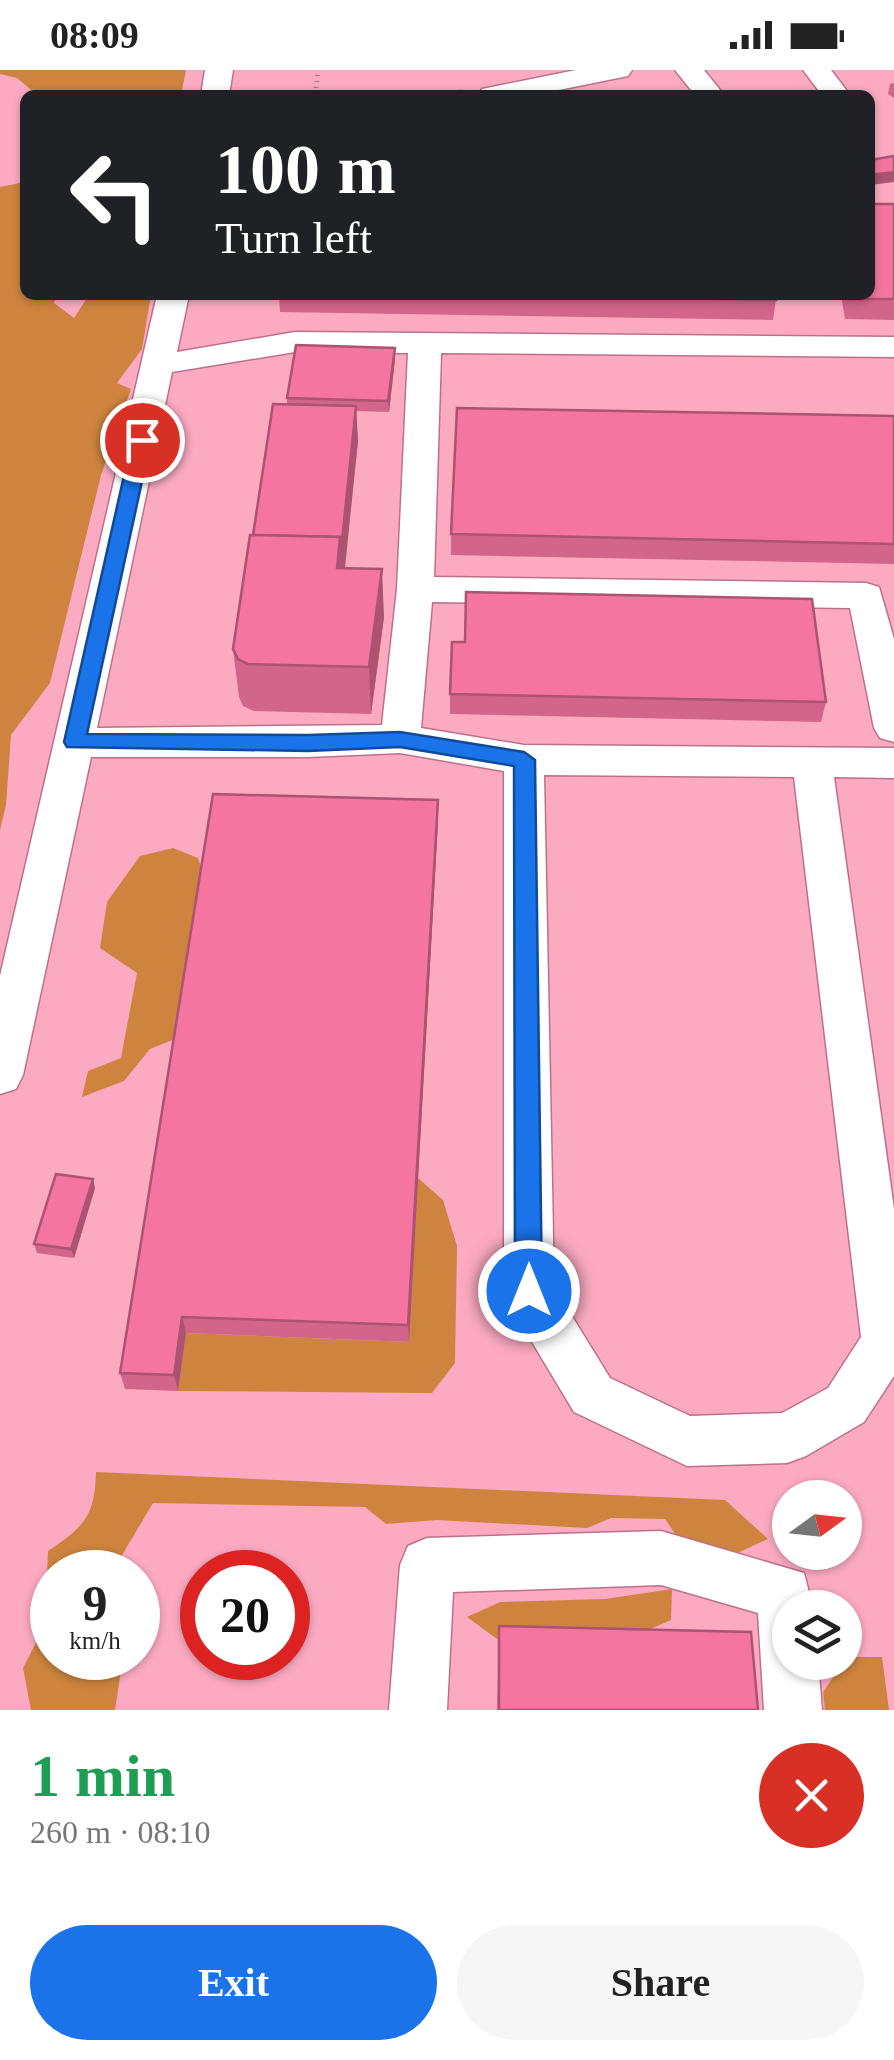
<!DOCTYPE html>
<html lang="en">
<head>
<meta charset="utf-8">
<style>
	body { margin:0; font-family:"Times New Roman",serif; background:#f6f6f6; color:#222; height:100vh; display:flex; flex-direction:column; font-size:38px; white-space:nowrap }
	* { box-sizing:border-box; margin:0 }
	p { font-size:32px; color:#767676 }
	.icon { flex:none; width:55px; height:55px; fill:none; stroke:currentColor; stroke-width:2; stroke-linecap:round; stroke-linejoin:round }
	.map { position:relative; height:1640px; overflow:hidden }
	.drawer { display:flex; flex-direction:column; background:#fff; flex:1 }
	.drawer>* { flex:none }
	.guide { position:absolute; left:20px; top:20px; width:855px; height:210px; border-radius:15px; box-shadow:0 2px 8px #0004; background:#202124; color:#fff; overflow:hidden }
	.needle { width:65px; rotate:75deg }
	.controls { position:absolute; left:772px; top:1410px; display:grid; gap:20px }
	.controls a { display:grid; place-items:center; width:90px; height:90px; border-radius:50%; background:#fff; box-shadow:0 2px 8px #0004; font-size:50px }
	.speed { position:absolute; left:30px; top:1480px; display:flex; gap:20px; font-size:50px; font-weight:700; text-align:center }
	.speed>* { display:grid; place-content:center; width:130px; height:130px; border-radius:50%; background:#fff; box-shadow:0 2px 8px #0004; line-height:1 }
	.speed small { font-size:25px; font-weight:400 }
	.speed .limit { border:15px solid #d22; background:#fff; color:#111 }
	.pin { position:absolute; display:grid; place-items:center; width:85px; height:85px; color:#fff; margin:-42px; border:5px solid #fff; border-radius:50%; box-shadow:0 2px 10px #0007 }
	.me { position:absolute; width:110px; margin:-55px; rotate:0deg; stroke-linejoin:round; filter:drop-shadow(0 0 8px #0008) }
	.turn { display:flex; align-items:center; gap:35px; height:210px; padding:0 30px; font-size:45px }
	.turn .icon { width:130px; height:130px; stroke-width:2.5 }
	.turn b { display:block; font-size:70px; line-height:85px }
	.round { display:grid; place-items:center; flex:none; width:105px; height:105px; border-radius:52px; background:#f6f6f6 }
	.overview { display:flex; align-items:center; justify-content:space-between; height:170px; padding:0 30px }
	h1 { font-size:60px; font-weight:700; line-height:75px; color:#1e9e55 }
	.button { display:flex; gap:20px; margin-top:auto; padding:20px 30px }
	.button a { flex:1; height:115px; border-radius:60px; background:#1a73e8; color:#fff; font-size:40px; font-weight:700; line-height:115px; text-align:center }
	.button a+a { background:#f6f6f6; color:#222 }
	.status { display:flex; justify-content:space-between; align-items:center; height:70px; padding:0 50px; background:#fff; direction:ltr }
	.status svg { height:28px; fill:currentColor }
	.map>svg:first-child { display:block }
	.green { fill:#ce843e }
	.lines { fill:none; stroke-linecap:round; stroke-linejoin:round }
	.minor-casing { stroke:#bd7188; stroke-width:3 }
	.path { stroke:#ad7182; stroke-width:5; stroke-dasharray:1 5; stroke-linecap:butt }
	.minor { fill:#fff; fill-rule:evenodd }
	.wall { fill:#d2658a }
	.shaded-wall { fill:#ab5370 }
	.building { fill:#f476a0; stroke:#ab5370; stroke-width:2.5 }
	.route { fill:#1a73e8; stroke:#114b97; stroke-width:2.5 }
</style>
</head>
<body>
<div class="status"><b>08:09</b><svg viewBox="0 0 49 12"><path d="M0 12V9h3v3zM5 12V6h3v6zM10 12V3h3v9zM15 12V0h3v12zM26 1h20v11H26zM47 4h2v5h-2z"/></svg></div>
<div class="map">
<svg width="894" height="1640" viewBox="0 0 894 1640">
	<rect width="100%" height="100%" fill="#fcaac2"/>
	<g class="green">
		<polygon points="0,0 186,0 181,25 37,25 17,8 0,4"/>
		<polygon points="25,112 25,225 57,225 54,233 74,248 89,225 151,225 142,279 117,313 131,319 101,405 50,613 11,665 6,735 0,760 0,117"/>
		<polygon points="173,778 198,788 205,808 180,967 150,979 124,1011 82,1027 88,1001 121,988 137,903 100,878 107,832 140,786"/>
		<polygon points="418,1108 443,1130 457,1176 455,1293 432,1323 178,1321 186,1263 408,1272"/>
		<path d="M96,1402L725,1430L768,1469L733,1485L684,1477L665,1449L611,1448L587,1458L437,1450L386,1454L365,1437L153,1433L112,1502H52V1588H123L115,1640H31L23,1598L45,1555L48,1481C84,1457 95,1446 96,1402Z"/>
		<polygon points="672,1519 671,1550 612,1576 497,1569 467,1547 500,1532 605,1529"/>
		<polygon points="847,1587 882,1587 889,1640 825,1640 823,1622"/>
	</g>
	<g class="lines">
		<g class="minor-casing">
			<g id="minor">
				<polygon points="205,0 233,0 229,25 201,25"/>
				<polygon points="576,0 632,0 628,6 534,25 478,25 482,19"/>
				<polygon points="675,0 704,0 724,25 695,25"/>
				<polygon points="803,0 831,0 850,25 822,25"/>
				<path d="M157,225H189L177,282L295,262L894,267V287L441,283L434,507L866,513L879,517L894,569V672L880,668L874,658L850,538L432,532L421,658L524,675L894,678V708L834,707L894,1139V1306L864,1352L806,1386L787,1393L687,1396L574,1342L511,1237L504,1221V701L400,683L308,687H91L23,1005L16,1019L0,1024V906ZM295,282L408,283L397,519L382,655L97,658L172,302ZM544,705L794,707L861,1267L828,1318L782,1343L690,1346L610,1308L554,1217Z"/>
				<polygon points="661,1461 804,1503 813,1538 790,1538 790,1592 818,1592 822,1640 764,1640 758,1543 661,1515 453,1522 447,1640 389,1640 400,1495 408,1476 427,1468"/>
			</g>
		</g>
		<polyline class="path" points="316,18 318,0"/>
		<use href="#minor" class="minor"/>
	</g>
	<g class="wall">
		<polygon points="894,13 894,28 888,24 890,14"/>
		<polygon points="894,134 894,250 845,249 841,225 870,225"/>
		<polygon points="279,225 776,225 776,230 773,250 280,242"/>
		<polygon points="395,278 395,289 389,342 356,341 358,371 344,499 384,547 371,644 254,641 243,636 239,627 233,579 253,465 287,334 287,328"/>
		<polygon points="894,346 894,494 451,485 451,464"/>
		<polygon points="450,624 826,632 821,652 450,644"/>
		<polygon points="438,750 409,1272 186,1263 178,1321 125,1319 120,1303"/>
		<polygon points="95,1118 74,1188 37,1183 34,1174"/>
		<polygon points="499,1556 758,1640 497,1640"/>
	</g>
	<g class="shaded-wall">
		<polygon points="894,102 894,112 870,115 870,105"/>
		<polygon points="395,278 395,289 389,342 388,331"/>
		<polygon points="356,336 358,371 340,546 337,498"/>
		<polygon points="382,499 384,547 371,644 369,597"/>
		<polygon points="438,730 438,750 409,1272 408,1255"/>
		<polygon points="93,1109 95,1118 74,1188 71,1179"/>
		<polygon points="182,1247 186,1263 178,1321 174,1305"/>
	</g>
	<g class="building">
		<polygon points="460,21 526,25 438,25"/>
		<polygon points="894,86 894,102 870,105 870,90"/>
		<polygon points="870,134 894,134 894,229 849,229 848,225 870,225"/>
		<polygon points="487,225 776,225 776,230"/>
		<polygon points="296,275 395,278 388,331 287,328"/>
		<polygon points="273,334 356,336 341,480 340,467 253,465"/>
		<polygon points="457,338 894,346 894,474 451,464"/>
		<polygon points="250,465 340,467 337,498 382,499 369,597 248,594 238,589 233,579"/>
		<polygon points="466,522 812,529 826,632 450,624 452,572 465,572"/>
		<polygon points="213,724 438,730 408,1255 182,1247 174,1305 120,1303"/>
		<polygon points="56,1104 93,1109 71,1179 34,1174"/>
		<polygon points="499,1556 751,1562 758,1640 499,1640"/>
	</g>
	<polygon class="route" points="142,364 151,370 87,664 308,665 400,662 524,682 535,690 542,1221 538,1229 529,1233 519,1229 515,1221 514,696 400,677 308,681 67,677 64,672 132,370"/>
</svg>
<div class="controls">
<a><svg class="needle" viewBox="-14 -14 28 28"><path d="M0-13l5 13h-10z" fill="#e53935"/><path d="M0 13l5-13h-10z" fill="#767676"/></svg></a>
<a><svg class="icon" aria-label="layers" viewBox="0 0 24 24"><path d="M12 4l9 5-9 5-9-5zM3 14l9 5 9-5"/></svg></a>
</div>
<div class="speed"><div>9<small>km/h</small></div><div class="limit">20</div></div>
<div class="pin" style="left:142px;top:370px;background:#d93025"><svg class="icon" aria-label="arrive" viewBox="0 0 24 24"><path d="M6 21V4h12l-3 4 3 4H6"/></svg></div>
<svg class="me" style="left:529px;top:1221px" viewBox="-20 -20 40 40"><circle r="17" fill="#1a73e8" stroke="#fff" stroke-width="3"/><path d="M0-11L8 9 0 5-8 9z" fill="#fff"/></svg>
<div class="guide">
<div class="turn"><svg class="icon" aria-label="left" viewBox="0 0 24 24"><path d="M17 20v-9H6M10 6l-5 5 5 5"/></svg><div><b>100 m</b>Turn left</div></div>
</div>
</div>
<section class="drawer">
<div class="overview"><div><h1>1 min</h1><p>260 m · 08:10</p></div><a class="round" style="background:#d93025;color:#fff"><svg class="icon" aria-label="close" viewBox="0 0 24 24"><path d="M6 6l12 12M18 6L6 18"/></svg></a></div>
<div class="button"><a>Exit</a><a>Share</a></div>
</section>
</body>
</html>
